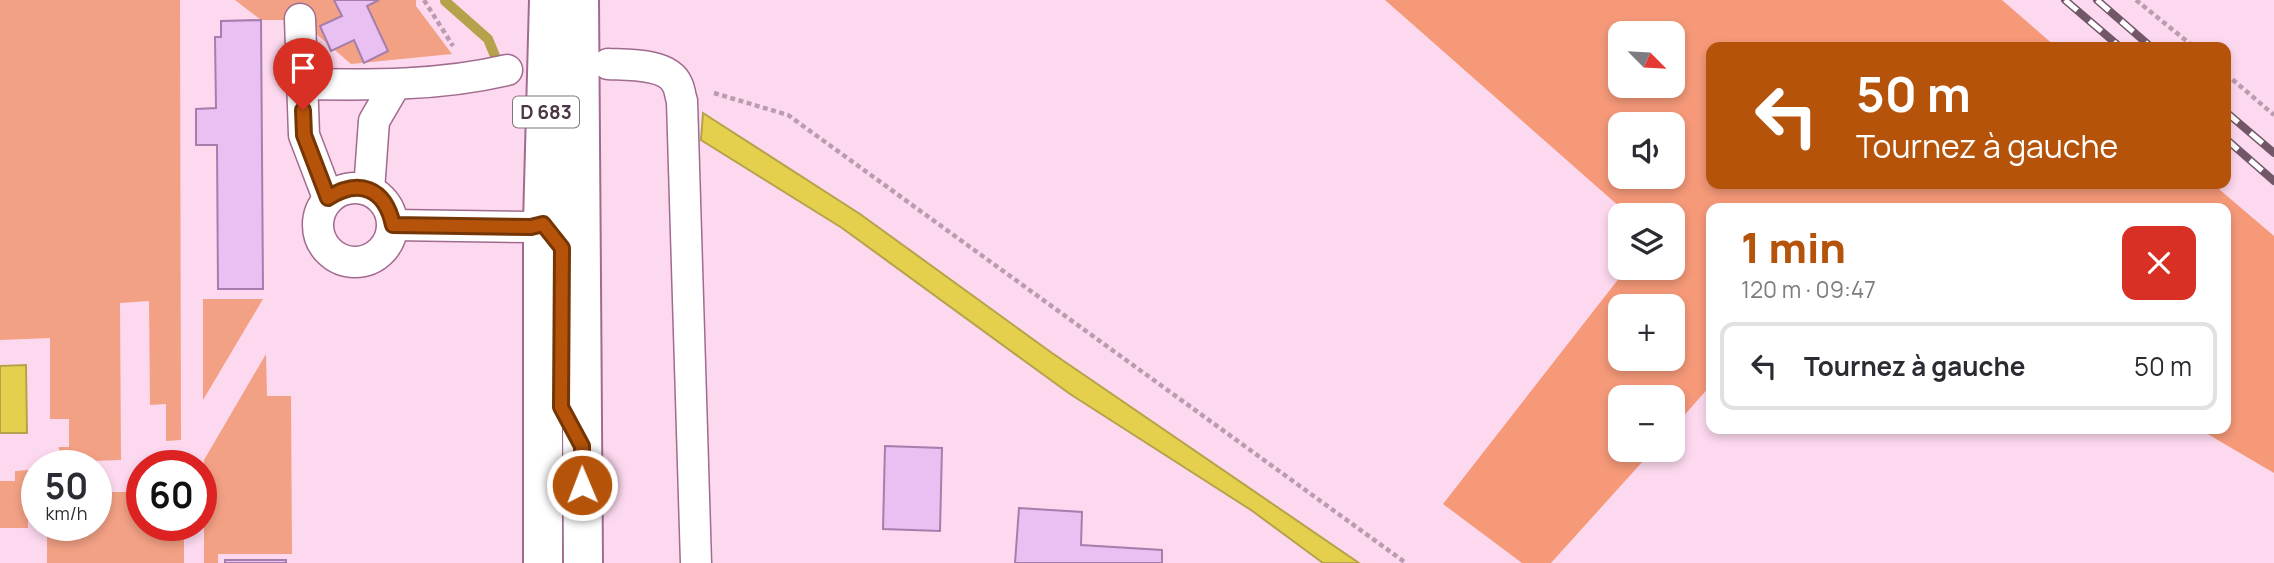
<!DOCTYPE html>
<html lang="fr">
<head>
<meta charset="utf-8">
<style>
	body { margin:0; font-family:Manrope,sans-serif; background:#f7f7f7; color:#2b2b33; height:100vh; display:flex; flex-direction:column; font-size:26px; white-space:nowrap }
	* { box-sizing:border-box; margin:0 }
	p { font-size:23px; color:#7c7c81 }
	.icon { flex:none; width:38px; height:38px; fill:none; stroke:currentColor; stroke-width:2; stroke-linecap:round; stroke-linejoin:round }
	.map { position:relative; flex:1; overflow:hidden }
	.details { position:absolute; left:1706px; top:203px; width:525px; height:231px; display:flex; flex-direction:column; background:#fff; border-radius:14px; box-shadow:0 4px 10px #0003 }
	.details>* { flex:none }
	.top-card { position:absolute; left:1706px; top:42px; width:525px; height:147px; border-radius:14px; box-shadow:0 4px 10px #0003; background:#b45309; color:#fff; overflow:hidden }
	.needle { width:46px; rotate:114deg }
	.buttons { position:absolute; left:1608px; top:21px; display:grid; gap:14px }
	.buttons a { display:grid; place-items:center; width:77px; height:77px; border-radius:14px; background:#fff; box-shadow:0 4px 10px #0003; font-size:35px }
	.speed { position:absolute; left:21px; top:450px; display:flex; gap:14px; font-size:35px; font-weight:700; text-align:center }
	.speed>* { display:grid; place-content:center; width:91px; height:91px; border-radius:50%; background:#fff; box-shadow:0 4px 10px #0003; line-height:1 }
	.speed small { font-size:18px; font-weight:400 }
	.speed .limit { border:10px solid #d22; background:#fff; color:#111 }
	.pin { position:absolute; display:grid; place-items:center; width:60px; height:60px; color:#fff; margin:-72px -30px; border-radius:50% 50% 50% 0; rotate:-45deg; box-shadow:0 0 7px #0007 }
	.pin .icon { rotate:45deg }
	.me { position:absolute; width:77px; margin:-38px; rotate:359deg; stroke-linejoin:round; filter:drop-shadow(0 0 5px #0008) }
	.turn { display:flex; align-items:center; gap:24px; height:147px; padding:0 35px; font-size:32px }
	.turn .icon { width:91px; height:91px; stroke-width:2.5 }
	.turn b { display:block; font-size:49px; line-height:60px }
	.round { display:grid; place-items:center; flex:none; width:74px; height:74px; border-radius:14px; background:#f7f7f7 }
	.head { display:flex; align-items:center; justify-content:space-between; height:119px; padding:0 35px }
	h1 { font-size:42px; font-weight:800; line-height:52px; color:#b45309 }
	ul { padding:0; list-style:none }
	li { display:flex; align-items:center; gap:21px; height:88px; margin:0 14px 10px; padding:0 21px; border:4px solid #e1e1e2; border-radius:14px }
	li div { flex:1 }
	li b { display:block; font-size:26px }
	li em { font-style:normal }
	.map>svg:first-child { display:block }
	.green { fill:#f3a185 }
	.forest { fill:#f59979; fill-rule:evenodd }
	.water { fill:#e4d04d; stroke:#b6a24a; stroke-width:2 }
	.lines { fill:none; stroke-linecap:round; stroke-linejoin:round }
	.stream { stroke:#b6a24a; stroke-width:10 }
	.building { fill:#e9c0f2; stroke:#a57ead; stroke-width:2 }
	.street-casing { stroke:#a06b8e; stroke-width:33 }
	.primary-casing { stroke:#a06b8e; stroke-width:42 }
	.path { stroke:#bb9caf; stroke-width:4.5; stroke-dasharray:5 3.5; stroke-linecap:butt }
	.street { stroke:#fff; stroke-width:30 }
	.primary { stroke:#fff; stroke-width:38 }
	.rail-casing { stroke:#715768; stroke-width:8 }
	.rail { stroke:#fff; stroke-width:5; stroke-dasharray:16; stroke-linecap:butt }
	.route-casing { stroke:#753606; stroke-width:18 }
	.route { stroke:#b45309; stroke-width:12 }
	.labels { text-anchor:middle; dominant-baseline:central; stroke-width:6; stroke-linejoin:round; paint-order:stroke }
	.shield { fill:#fff; stroke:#82727c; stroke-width:2 }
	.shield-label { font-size:19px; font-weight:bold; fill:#4c3544 }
</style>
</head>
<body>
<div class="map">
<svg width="2274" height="563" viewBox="0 0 2274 563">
	<rect width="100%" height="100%" fill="#fdd9ef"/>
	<g class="green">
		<polygon points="0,0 180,0 181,440 166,441 166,404 150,405 149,301 120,303 121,460 59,462 59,447 69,447 69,419 50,419 50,338 0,340"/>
		<polygon points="235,0 416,0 416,6 452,54 351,64 300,20 261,20"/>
		<polygon points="203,299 263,299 203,400"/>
		<polygon points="266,354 267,396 291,396 292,554 218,554 218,563 204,563 204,460"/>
		<polygon points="28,470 28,528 0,528 0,481 15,481 15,471"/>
		<polygon points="96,492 142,492 142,525 184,525 184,563 47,563 47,525 96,525"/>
	</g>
	<path class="forest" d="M1385,0H2002L2056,47H1712V184H2213L2274,236V473L2199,429H2226V208H1712L1711,385L1673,428V397H1620V450H1653L1551,563H1522L1443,504L1627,268H1673V215H1629ZM1620,33H1673V86H1620ZM1673,124V177H1620V124ZM1620,306H1673V359H1620Z"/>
	<g class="water">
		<polygon points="703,113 860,214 1052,353 1359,563 1323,563 1251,510 1070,394 842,228 701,140"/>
		<polygon points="26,365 27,433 0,433 0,366"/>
	</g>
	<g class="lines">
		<polyline class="stream" points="445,1 488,39 497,61"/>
	</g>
	<g class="building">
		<polygon points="334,0 379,0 367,6 388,51 364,63 354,40 331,51 320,26 342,16"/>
		<polygon points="261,20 263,289 218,289 217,145 196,145 196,109 216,108 215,37 221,37 221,21"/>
		<polygon points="885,446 942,448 940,531 883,529"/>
		<polygon points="1019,508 1082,512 1081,545 1162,550 1162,563 1015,563"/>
		<rect x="225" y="560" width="61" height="3"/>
	</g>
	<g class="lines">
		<g class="street-casing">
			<g id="street">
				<polyline points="300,19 304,135 328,198"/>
				<path d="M608,64C627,65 668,63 677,84C680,89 680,96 682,101L696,563"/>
				<path d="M302,84C371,85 439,86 507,70"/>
				<circle cx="355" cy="225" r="37"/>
				<polyline points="369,190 374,121 395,85"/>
				<polyline points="393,225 531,227 543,224"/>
			</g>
		</g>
		<g class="primary-casing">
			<g id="primary">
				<polyline points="579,0 583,563"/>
				<polyline points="543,563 543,224 549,0"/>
			</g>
		</g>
		<g class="path">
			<polyline points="424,0 453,46"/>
			<polyline points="2136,0 2194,47"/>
			<polyline points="2226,74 2274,115"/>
			<polyline points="714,93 788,115 1406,563"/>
		</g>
		<use href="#street" class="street"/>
		<use href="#primary" class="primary"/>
		<g class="rail-casing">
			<g id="rail">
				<polyline points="2065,0 2120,47"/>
				<polyline points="2097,0 2151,47"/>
				<polyline points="2226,112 2274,153"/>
				<polyline points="2226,139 2274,181"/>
			</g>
		</g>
		<use href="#rail" class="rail"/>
	</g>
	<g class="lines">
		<g class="route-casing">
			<path id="route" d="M303,110L304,135L328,198C359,178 385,188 393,225L531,227L543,224L562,248L561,407L582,446V485"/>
		</g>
		<use href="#route" class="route"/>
	</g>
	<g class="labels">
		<rect class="shield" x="513" y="96.5" width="66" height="31" rx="5"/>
		<g class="shield-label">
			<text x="546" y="112">D 683</text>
		</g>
	</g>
</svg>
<div class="buttons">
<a><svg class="needle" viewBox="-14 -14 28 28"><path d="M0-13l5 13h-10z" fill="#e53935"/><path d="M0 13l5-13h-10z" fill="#7c7c81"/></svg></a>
<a><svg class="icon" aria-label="sound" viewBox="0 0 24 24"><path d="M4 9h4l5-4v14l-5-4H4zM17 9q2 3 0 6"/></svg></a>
<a><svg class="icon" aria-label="layers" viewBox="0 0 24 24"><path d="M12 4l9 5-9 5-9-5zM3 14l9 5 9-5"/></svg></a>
<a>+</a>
<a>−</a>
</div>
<div class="speed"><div>50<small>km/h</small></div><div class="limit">60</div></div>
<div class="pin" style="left:303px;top:110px;background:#d93025"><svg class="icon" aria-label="arrive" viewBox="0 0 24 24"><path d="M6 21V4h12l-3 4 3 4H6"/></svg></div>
<svg class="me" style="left:582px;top:485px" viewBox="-20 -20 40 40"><circle r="17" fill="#b45309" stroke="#fff" stroke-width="3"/><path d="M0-11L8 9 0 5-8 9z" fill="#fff"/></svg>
<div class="top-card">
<div class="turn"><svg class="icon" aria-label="left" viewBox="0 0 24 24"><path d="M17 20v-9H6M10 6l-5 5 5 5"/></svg><div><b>50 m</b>Tournez à gauche</div></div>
</div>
<section class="details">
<div class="head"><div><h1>1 min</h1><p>120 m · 09:47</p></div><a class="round" style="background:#d93025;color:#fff"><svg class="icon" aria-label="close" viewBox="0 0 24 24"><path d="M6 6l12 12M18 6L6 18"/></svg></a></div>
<ul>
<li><svg class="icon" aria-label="left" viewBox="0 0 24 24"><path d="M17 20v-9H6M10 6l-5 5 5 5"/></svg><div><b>Tournez à gauche</b></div><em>50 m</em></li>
</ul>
</section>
</div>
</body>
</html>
